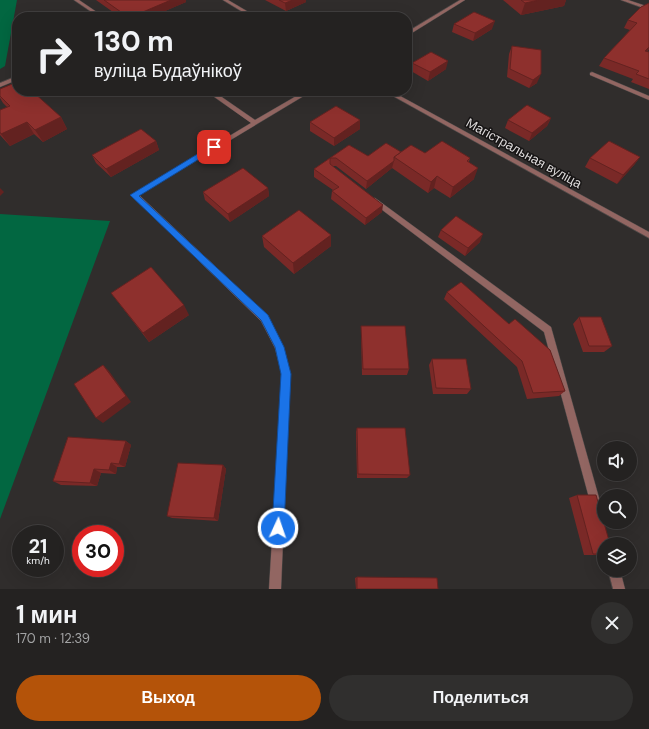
<!DOCTYPE html>
<html lang="ru">
<head>
<meta charset="utf-8">
<style>
	body { margin:0; font-family:"DM Sans",sans-serif; background:#302f2e; color:#f1f3f6; height:100vh; display:flex; flex-direction:column; font-size:15px; white-space:nowrap }
	* { box-sizing:border-box; margin:0 }
	p { font-size:13px; color:#a3a4a5 }
	.icon { flex:none; width:22px; height:22px; fill:none; stroke:currentColor; stroke-width:2; stroke-linecap:round; stroke-linejoin:round }
	.map { position:relative; height:589px; overflow:hidden }
	.sheet { display:flex; flex-direction:column; background:#242221; flex:1 }
	.sheet>* { flex:none }
	.hud { position:absolute; left:12px; top:12px; width:400px; height:84px; border-radius:16px; box-shadow:0 4px 16px #0002,0 0 0 1px #413f3f; background:#242221; color:#f1f3f6; overflow:hidden }
	.controls { position:absolute; left:597px; top:441px; display:grid; gap:8px }
	.controls a { display:grid; place-items:center; width:40px; height:40px; border-radius:50%; background:#242221; box-shadow:0 4px 16px #0002,0 0 0 1px #413f3f; font-size:20px }
	.speed { position:absolute; left:12px; top:525px; display:flex; gap:8px; font-size:20px; font-weight:700; text-align:center }
	.speed>* { display:grid; place-content:center; width:52px; height:52px; border-radius:50%; background:#242221; box-shadow:0 4px 16px #0002,0 0 0 1px #413f3f; line-height:1 }
	.speed small { font-size:10px; font-weight:400 }
	.speed .limit { border:6px solid #d22; background:#fff; color:#111 }
	.pin { position:absolute; display:grid; place-items:center; width:34px; height:34px; color:#fff; margin:-17px; border-radius:8px; box-shadow:0 2px 6px #0006 }
	.me { position:absolute; width:44px; margin:-22px; rotate:3deg; stroke-linejoin:round; filter:drop-shadow(0 0 3px #0008) }
	.turn { display:flex; align-items:center; gap:14px; height:84px; padding:0 16px; font-size:18px }
	.turn .icon { width:52px; height:52px; stroke-width:2.5 }
	.turn b { display:block; font-size:28px; line-height:34px }
	.round { display:grid; place-items:center; flex:none; width:42px; height:42px; border-radius:21px; background:#302f2e }
	.overview { display:flex; align-items:center; justify-content:space-between; height:68px; padding:0 16px }
	h1 { font-size:24px; font-weight:700; line-height:30px }
	.action { display:flex; gap:8px; margin-top:auto; padding:8px 16px }
	.action a { flex:1; height:46px; border-radius:24px; background:#b45309; color:#fff; font-size:16px; font-weight:700; line-height:46px; text-align:center }
	.action a+a { background:#302f2e; color:#f1f3f6 }
	.map>svg:first-child { display:block }
	.forest { fill:#026741 }
	.lines { fill:none; stroke-linecap:round; stroke-linejoin:round }
	.lane-casing { stroke:#4c4948; stroke-width:1 }
	.street-casing { stroke:#4c4948; stroke-width:1 }
	.lane { fill:#926662; fill-rule:evenodd }
	.street { fill:#926662; fill-rule:evenodd }
	.wall { fill:#7a2927 }
	.shaded-wall { fill:#632220 }
	.building { fill:#8e302d; stroke:#632220 }
	.route { fill:#1a73e8; stroke:#114b97 }
	.labels { text-anchor:middle; dominant-baseline:central; stroke-width:3; stroke-linejoin:round; paint-order:stroke }
	.street-label { font-size:13px; fill:#dedbdb; stroke:#171515 }
</style>
</head>
<body>
<div class="map">
<svg width="649" height="589" viewBox="0 0 649 589">
	<rect width="100%" height="100%" fill="#302d2c"/>
	<g class="forest">
		<polygon points="0,0 17,0 5,66 0,69"/>
		<polygon points="0,214 110,221 0,519"/>
	</g>
	<g class="lines">
		<g class="lane-casing">
			<g id="lane">
				<polygon points="592,72 649,96 649,100 590,75 590,73"/>
				<polygon points="375,198 551,327 601,505 600,509 596,510 592,509 591,505 544,332 373,203 372,201 373,199"/>
				<polygon points="608,570 620,570 625,589 613,589"/>
			</g>
		</g>
		<g class="street-casing">
			<g id="street">
				<polygon points="74,0 79,0 104,17 99,17"/>
				<polygon points="223,0 228,0 257,17 251,17"/>
				<polygon points="460,0 465,0 407,36 407,32"/>
				<polygon points="621,0 628,0 649,7 649,10"/>
				<polygon points="17,76 17,80 0,87 0,83"/>
				<polygon points="206,91 213,91 255,120 305,91 312,91 139,195 267,315 283,347 290,374 281,589 269,589 282,374 275,348 261,321 131,195 251,123"/>
				<polygon points="384,91 391,91 649,232 649,238"/>
			</g>
		</g>
		<use href="#lane" class="lane"/>
		<use href="#street" class="street"/>
	</g>
	<g class="wall">
		<polygon points="96,0 186,0 186,2 151,17 120,17"/>
		<polygon points="265,0 306,0 306,2 286,11"/>
		<polygon points="503,0 566,0 564,6 521,15"/>
		<polygon points="649,3 649,49 647,52 649,52 649,89 631,82 633,79 599,66 604,58 630,30 624,28 628,20"/>
		<polygon points="454,24 492,29 473,41 452,32"/>
		<polygon points="512,46 537,83 529,88 507,77 509,54"/>
		<polygon points="412,63 446,69 428,81 411,71"/>
		<polygon points="0,89 61,117 67,129 43,142 34,134 10,146 0,135 0,110 7,107 3,103 0,98"/>
		<polygon points="551,118 547,126 529,141 505,128 508,120"/>
		<polygon points="360,120 360,129 334,146 310,131 310,122"/>
		<polygon points="156,141 159,150 111,177 96,163 92,155"/>
		<polygon points="349,145 368,156 401,152 425,153 470,158 469,162 474,179 450,198 434,188 428,193 392,168 366,189 336,166 332,166 382,212 365,225 331,199 332,191 333,190 314,177 314,169"/>
		<polygon points="640,157 634,165 617,184 585,167 590,158"/>
		<polygon points="268,188 269,196 230,222 205,200 203,192"/>
		<polygon points="441,230 480,242 465,256 438,237"/>
		<polygon points="262,236 331,246 294,274 264,247"/>
		<polygon points="447,292 565,391 559,396 527,399 517,367 444,299"/>
		<polygon points="111,293 189,315 149,342"/>
		<polygon points="579,317 612,346 604,352 583,352 573,324"/>
		<polygon points="361,326 409,369 407,375 362,375 361,333"/>
		<polygon points="432,359 471,389 467,394 433,394 429,365"/>
		<polygon points="357,428 410,475 407,478 357,478 356,432"/>
		<polygon points="126,441 131,445 125,467 117,467 116,474 101,473 97,486 61,485 53,481"/>
		<polygon points="223,465 226,469 218,521 172,518 167,516"/>
		<polygon points="577,495 610,543 604,544 604,555 584,555 569,498"/>
		<polygon points="357,577 438,589 356,589 355,578"/>
	</g>
	<g class="shaded-wall">
		<polygon points="171,0 186,0 186,2 151,17 131,17"/>
		<polygon points="293,0 306,0 306,2 286,11 285,3"/>
		<polygon points="539,0 566,0 564,6 521,15 525,3"/>
		<polygon points="495,21 492,29 473,41 475,33"/>
		<polygon points="649,47 649,49 640,59 645,51"/>
		<polygon points="448,61 446,69 428,81 430,72"/>
		<polygon points="541,74 537,83 529,88 533,80"/>
		<polygon points="61,117 67,129 43,142 35,130"/>
		<polygon points="551,118 547,126 529,141 532,133"/>
		<polygon points="360,120 360,129 334,146 334,138"/>
		<polygon points="27,122 34,134 10,146 1,134"/>
		<polygon points="156,141 159,150 111,177 106,169"/>
		<polygon points="640,157 634,165 617,184 623,175"/>
		<polygon points="394,161 392,168 366,189 367,181"/>
		<polygon points="478,168 474,179 450,198 453,187"/>
		<polygon points="437,176 434,188 428,193 431,182"/>
		<polygon points="0,188 4,192 0,196"/>
		<polygon points="268,188 269,196 230,222 228,214"/>
		<polygon points="383,205 382,212 365,225 366,218"/>
		<polygon points="483,234 480,242 465,256 468,248"/>
		<polygon points="331,235 331,246 294,274 293,263"/>
		<polygon points="184,305 189,315 149,342 143,333"/>
		<polygon points="103,365 109,371 131,402 103,423 96,418"/>
		<polygon points="126,441 131,445 125,467 119,464"/>
		<polygon points="111,463 117,467 116,474 109,470"/>
		<polygon points="223,465 226,469 218,521 214,518"/>
		<polygon points="94,469 101,473 97,486 90,483"/>
	</g>
	<g class="building">
		<polygon points="104,0 171,0 131,17 128,17"/>
		<polygon points="279,0 293,0 285,3"/>
		<polygon points="521,0 539,0 525,3"/>
		<polygon points="649,3 649,47 645,51 649,52 649,79 636,74 639,71 604,58 637,23 628,20 641,7"/>
		<polygon points="474,12 495,21 475,33 454,24"/>
		<polygon points="512,46 541,50 541,74 533,80 510,69"/>
		<polygon points="431,52 448,61 430,72 412,63"/>
		<polygon points="17,82 17,91 32,91 61,117 35,130 27,122 1,134 0,132 0,110 10,106 0,96 0,89"/>
		<polygon points="527,105 551,118 532,133 508,120"/>
		<polygon points="336,106 360,120 334,138 310,122"/>
		<polygon points="141,129 156,141 106,169 92,155"/>
		<polygon points="442,141 470,158 467,161 478,168 453,187 437,176 431,182 394,157 411,145 425,153"/>
		<polygon points="609,141 640,157 623,175 590,158"/>
		<polygon points="386,143 401,152 394,157 394,161 367,181 336,158 330,158 330,164 383,205 366,218 332,191 339,187 314,169 349,145 368,156"/>
		<polygon points="243,168 268,188 228,214 203,192"/>
		<polygon points="299,210 331,235 293,263 262,236"/>
		<polygon points="456,216 483,234 468,248 441,230"/>
		<polygon points="151,267 184,305 143,333 111,293"/>
		<polygon points="461,282 509,324 515,319 550,350 565,391 533,393 522,361 447,292"/>
		<polygon points="579,317 601,317 612,346 589,346"/>
		<polygon points="361,326 405,326 409,369 363,369"/>
		<polygon points="432,359 466,359 471,389 436,388"/>
		<polygon points="103,365 126,396 96,418 74,384"/>
		<polygon points="357,428 405,428 410,475 358,474"/>
		<polygon points="68,437 126,441 119,464 111,463 109,470 94,469 90,483 53,481"/>
		<polygon points="178,463 223,465 214,518 167,516"/>
		<polygon points="577,495 596,495 610,544 604,544 604,554 593,554"/>
		<polygon points="357,577 437,578 438,589 357,589"/>
	</g>
	<polygon class="route" points="214,144 218,147 217,148 139,196 268,315 284,347 291,374 284,528 283,532 278,534 274,532 272,528 281,374 275,347 261,320 130,195"/>
	<g class="labels">
		<g class="street-label">
			<text transform="translate(524 153) rotate(29)">Магістральная вуліца</text>
		</g>
	</g>
</svg>
<div class="controls">
<a><svg class="icon" aria-label="sound" viewBox="0 0 24 24"><path d="M4 9h4l5-4v14l-5-4H4zM17 9q2 3 0 6"/></svg></a>
<a><svg class="icon" aria-label="search" viewBox="0 0 24 24"><circle cx="10" cy="10" r="6"/><path d="M15 15l6 6"/></svg></a>
<a><svg class="icon" aria-label="layers" viewBox="0 0 24 24"><path d="M12 4l9 5-9 5-9-5zM3 14l9 5 9-5"/></svg></a>
</div>
<div class="speed"><div>21<small>km/h</small></div><div class="limit">30</div></div>
<div class="pin" style="left:214px;top:147px;background:#d93025"><svg class="icon" aria-label="arrive" viewBox="0 0 24 24"><path d="M6 21V4h12l-3 4 3 4H6"/></svg></div>
<svg class="me" style="left:278px;top:528px" viewBox="-20 -20 40 40"><circle r="17" fill="#1a73e8" stroke="#fff" stroke-width="3"/><path d="M0-11L8 9 0 5-8 9z" fill="#fff"/></svg>
<div class="hud">
<div class="turn"><svg class="icon" aria-label="right" viewBox="0 0 24 24"><path d="M7 20v-9h11M14 6l5 5-5 5"/></svg><div><b>130 m</b>вуліца Будаўнікоў</div></div>
</div>
</div>
<section class="sheet">
<div class="overview"><div><h1>1 мин</h1><p>170 m · 12:39</p></div><a class="round"><svg class="icon" aria-label="close" viewBox="0 0 24 24"><path d="M6 6l12 12M18 6L6 18"/></svg></a></div>
<div class="action"><a>Выход</a><a>Поделиться</a></div>
</section>
</body>
</html>
